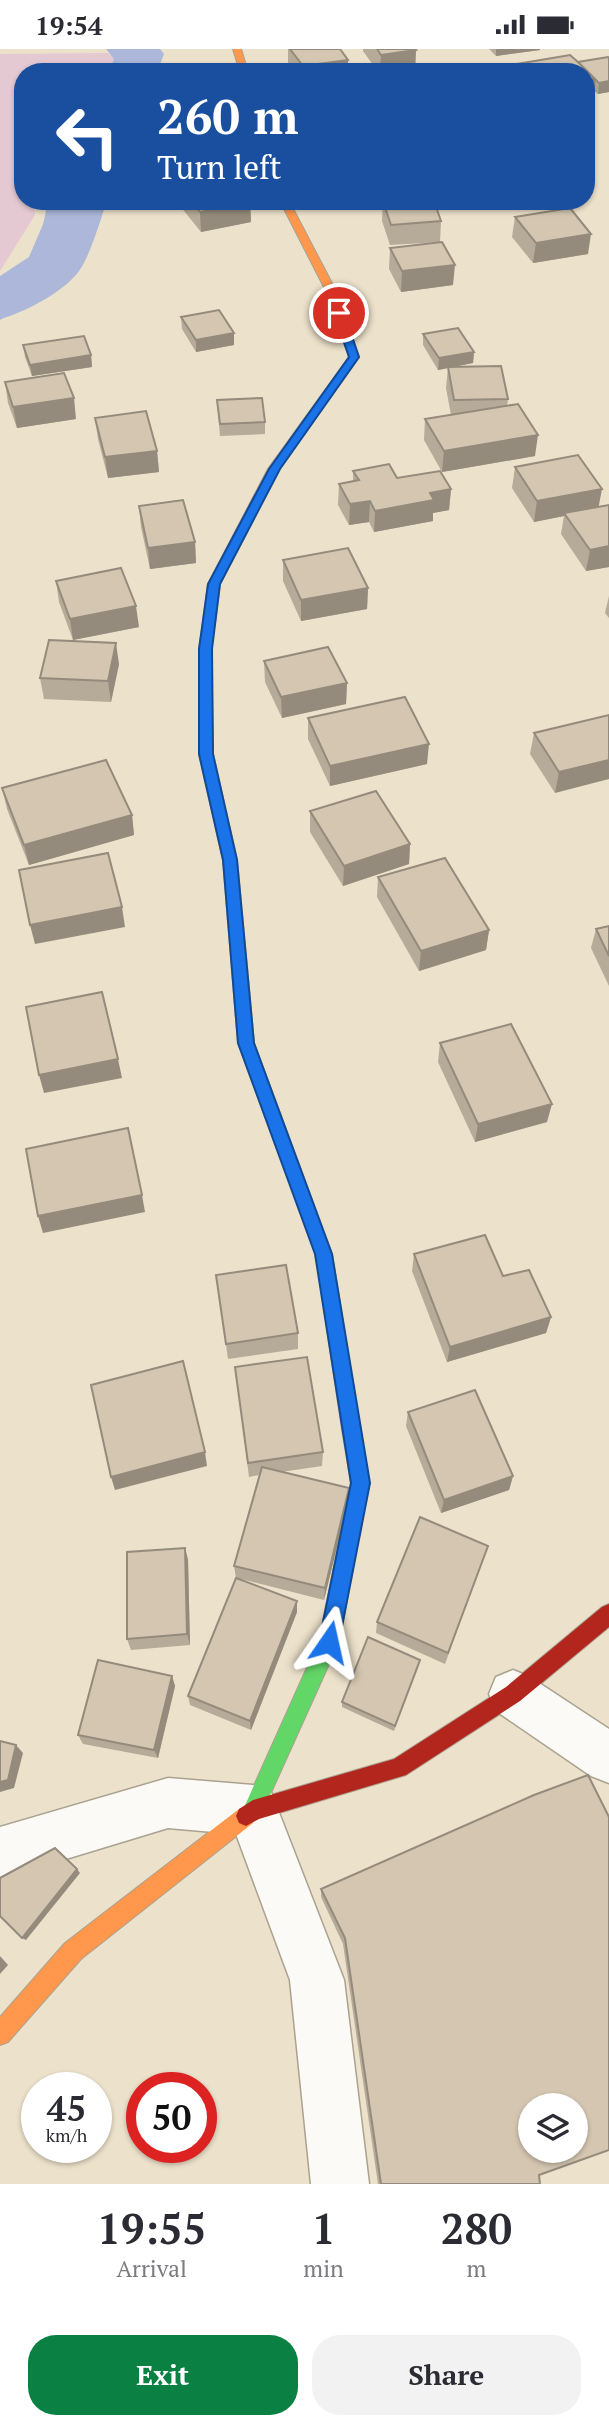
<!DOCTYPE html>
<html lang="en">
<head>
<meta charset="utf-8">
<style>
	body { margin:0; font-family:"PT Serif",serif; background:#f2f2f3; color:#2b2b33; height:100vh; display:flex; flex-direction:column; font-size:26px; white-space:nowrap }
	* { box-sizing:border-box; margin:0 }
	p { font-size:23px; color:#7c7c81 }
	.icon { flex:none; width:38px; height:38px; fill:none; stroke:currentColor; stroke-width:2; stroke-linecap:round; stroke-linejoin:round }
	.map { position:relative; height:2135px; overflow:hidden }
	.panel { display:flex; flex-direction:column; background:#fff; flex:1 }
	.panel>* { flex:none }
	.top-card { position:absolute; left:14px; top:14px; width:581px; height:147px; border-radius:28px; box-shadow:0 2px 5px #0004; background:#1a4fa0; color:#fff; overflow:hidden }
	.tools { position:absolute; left:518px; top:2044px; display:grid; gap:14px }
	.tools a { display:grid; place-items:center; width:70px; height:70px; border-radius:50%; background:#fff; box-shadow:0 2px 5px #0004; font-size:35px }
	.speed { position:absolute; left:21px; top:2023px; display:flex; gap:14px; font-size:35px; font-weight:700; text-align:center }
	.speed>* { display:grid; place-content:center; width:91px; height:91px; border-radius:50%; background:#fff; box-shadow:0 2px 5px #0004; line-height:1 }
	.speed small { font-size:18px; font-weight:400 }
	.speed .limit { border:10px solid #d22; background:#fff; color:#111 }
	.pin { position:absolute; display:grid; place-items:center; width:60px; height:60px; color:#fff; margin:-30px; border:4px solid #fff; border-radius:50%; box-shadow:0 2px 7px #0007 }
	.me { position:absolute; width:77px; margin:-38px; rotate:11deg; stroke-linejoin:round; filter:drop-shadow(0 0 5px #0008) }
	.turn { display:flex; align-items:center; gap:24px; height:147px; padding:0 28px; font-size:32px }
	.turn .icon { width:91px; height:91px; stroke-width:2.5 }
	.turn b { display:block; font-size:49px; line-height:60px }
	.eta { display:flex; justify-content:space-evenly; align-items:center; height:119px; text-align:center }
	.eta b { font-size:42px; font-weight:800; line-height:49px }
	.cta { display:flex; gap:14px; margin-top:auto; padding:14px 28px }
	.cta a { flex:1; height:80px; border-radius:28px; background:#0b8043; color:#fff; font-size:28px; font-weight:800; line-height:80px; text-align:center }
	.cta a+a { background:#f2f2f3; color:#2b2b33 }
	.status { display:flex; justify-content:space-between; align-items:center; height:49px; padding:0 35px; background:#fff; direction:ltr }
	.status svg { height:19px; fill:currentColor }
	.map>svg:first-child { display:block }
	.green { fill:#e4c9d3 }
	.water { fill:#acb7d9 }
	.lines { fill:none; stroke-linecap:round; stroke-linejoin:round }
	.river { fill:#acb7d9; fill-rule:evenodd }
	.street-casing { stroke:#aaa290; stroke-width:3 }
	.fast-casing { stroke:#aaa290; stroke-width:2 }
	.slow-casing { stroke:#aaa290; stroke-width:2 }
	.jam-casing { stroke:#aaa290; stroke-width:2 }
	.street { fill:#fcfaf7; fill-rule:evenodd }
	.fast { fill:#63d668; fill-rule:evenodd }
	.slow { fill:#ff974d; fill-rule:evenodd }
	.jam { fill:#b3261e; fill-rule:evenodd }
	.wall { fill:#b6aa98 }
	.shaded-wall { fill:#948b7c }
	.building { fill:#d4c6b1; stroke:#948b7c; stroke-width:2; fill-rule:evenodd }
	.route { fill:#1a73e8; stroke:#114b97; stroke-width:2 }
</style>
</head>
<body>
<div class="status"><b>19:54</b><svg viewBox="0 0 49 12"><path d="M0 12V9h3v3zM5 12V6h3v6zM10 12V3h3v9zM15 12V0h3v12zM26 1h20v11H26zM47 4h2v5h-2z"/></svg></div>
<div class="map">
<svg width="609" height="2135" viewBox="0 0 609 2135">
	<rect width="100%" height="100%" fill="#ece1ca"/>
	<polygon class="green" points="108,4 124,18 120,23 23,23 23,152 33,152 35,166 0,222 0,5"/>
	<polygon class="water" points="48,152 80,152 67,185 59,220 48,240 0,271 0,246 33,224"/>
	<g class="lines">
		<g class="river">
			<polygon points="106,0 160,0 164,5 157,23 109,23 114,10"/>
			<path d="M53,152H107C99,174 93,199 81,219C68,241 24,264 0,270V227L29,208Z"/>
		</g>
		<g class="street-casing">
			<g id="street">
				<polygon points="513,1621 530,1628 609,1680 609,1734 591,1727 496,1662 489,1645 496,1628"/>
				<polygon points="168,1729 253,1736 271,1743 344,1931 369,2135 311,2135 290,1931 236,1785 168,1779 0,1830 0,1778"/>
			</g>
		</g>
		<g class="fast-casing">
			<g id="fast">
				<polygon points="209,569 215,573 211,600 213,705 237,811 254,994 301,1121 299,1126 293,1128 287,1126 285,1121 238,994 223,811 199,705 199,600 203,573"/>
				<polygon points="351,1371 357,1374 360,1380 369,1434 339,1593 260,1768 253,1771 246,1768 243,1761 319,1592 351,1434 342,1380 345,1374"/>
			</g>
		</g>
		<g class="slow-casing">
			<g id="slow">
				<polygon points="233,0 241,0 248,23 240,23"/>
				<polygon points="280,152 289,152 336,242 359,308 279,420 220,535 215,573 209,577 203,573 208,535 268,420 349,308 326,242"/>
				<polygon points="293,1114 299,1116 301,1121 332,1205 360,1380 357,1386 351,1389 345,1386 342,1380 316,1205 285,1121 287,1116"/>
				<polygon points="246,1757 253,1760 256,1767 253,1774 81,1910 8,1993 0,1996 0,1968 65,1894 239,1760"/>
			</g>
		</g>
		<g class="jam-casing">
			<polygon id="jam" points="609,1555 609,1578 520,1652 406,1726 259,1770 246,1777 239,1774 236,1767 239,1760 253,1751 394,1710 506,1638 602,1558"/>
		</g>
		<use href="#street" class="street"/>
		<use href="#fast" class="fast"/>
		<use href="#slow" class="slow"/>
		<use href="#jam" class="jam"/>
	</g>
	<g class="wall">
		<polygon points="288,0 340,0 348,23 292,23 288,17"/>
		<polygon points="363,0 415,0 416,1 415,21 399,23 378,23 363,2"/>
		<polygon points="489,0 540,0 540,1 496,7"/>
		<polygon points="609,9 609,43 598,45 594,42 593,49 586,50 586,23 516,23 517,15 578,13"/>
		<polygon points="176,152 250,152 251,173 201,183"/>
		<polygon points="383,152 441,172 440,193 390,196 382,172"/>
		<polygon points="515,168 588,205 533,214 512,188"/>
		<polygon points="390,199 453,236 401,243 389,220"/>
		<polygon points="181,268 234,296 196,303 182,280"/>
		<polygon points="423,285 474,303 473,314 452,318 508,350 507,357 535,407 442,423 424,391 425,370 451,366 446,339 448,319 438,321 423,296"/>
		<polygon points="23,296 91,306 92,318 32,327 25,308"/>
		<polygon points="5,333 76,370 17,379 8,354"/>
		<polygon points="217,351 265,373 265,385 220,387"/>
		<polygon points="95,369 157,402 159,423 108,429 98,390"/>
		<polygon points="515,418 599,458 609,456 609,518 586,522 561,485 564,467 534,473 512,439"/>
		<polygon points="353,422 451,440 449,461 433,464 433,472 374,483 369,473 349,476 338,456 339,435 353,432"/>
		<polygon points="139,457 195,493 196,514 150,520 141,478"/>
		<polygon points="283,511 368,539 367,560 301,572 283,532"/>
		<polygon points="56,532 139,578 73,591 59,553"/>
		<polygon points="609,547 609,569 605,564"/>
		<polygon points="264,612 347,634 346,655 282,669 265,633"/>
		<polygon points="119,615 111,653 44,650 40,629"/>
		<polygon points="609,666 555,744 530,705 534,684"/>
		<polygon points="308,669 427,715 330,737 308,690"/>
		<polygon points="2,739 132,766 134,786 29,816 7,760"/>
		<polygon points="310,762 410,795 409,815 343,837 310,783"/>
		<polygon points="378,828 489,881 486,901 419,922 377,848"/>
		<polygon points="609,877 609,937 591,899 596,880"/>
		<polygon points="440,994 547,1073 475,1093 438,1013"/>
		<polygon points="414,1205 503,1227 551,1268 546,1284 447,1313 412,1222"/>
		<polygon points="216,1226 298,1284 298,1300 228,1310"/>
		<polygon points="235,1318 323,1403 322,1417 281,1423 348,1453 324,1551 241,1530 297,1552 297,1563 251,1681 190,1656 188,1647 236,1529 234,1517 259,1426 249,1428"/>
		<polygon points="408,1363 513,1427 509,1441 441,1464 406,1377"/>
		<polygon points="488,1497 445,1615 376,1584 377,1573"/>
		<polygon points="185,1499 188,1511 190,1596 131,1601 127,1590"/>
		<polygon points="419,1616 394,1682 342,1658 342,1653"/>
		<polygon points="172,1627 175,1637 158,1709 83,1695 78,1686"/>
		<polygon points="321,1840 539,2126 540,2135 378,2135 343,1895 321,1848"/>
	</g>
	<g class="shaded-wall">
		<polygon points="496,0 540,0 540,1 496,7"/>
		<polygon points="416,1 415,21 399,23 380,23 381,6"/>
		<polygon points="348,11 348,23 303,23 303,17"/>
		<polygon points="596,29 593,49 586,50 586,31"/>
		<polygon points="609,32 609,43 598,45 599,34"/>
		<polygon points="250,153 251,173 201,183 200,163"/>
		<polygon points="591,185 588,205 533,214 536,194"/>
		<polygon points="455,216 453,236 401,243 402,222"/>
		<polygon points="234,284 234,296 196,303 196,291"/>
		<polygon points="474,303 473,314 438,321 439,309"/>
		<polygon points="91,306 92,318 32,327 30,316"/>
		<polygon points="74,349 76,370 17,379 13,358"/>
		<polygon points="538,386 535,407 442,423 444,402"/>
		<polygon points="157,402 159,423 108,429 105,408"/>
		<polygon points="451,440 449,461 433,464 433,472 374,483 375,462 430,444"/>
		<polygon points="602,440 598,461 564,464 564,467 534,473 537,452"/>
		<polygon points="370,452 369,473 349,476 350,455"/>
		<polygon points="195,493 196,514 150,520 148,499"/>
		<polygon points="609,497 609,518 586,522 590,501"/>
		<polygon points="368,539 367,560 301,572 301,551"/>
		<polygon points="136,557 139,578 73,591 70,570"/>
		<polygon points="116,594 119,615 111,653 108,632"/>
		<polygon points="347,634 346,655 282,669 281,648"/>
		<polygon points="429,695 427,715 330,737 330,717"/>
		<polygon points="609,711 609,730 555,744 559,723"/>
		<polygon points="132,766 134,786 29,816 24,796"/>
		<polygon points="410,795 409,815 343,837 344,817"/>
		<polygon points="122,858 125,878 35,895 30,876"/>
		<polygon points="489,881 486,901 419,922 421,902"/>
		<polygon points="118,1010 122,1029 44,1044 39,1026"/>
		<polygon points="552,1055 547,1073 475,1093 478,1075"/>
		<polygon points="142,1146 145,1163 43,1184 38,1167"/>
		<polygon points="551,1268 546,1284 447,1313 450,1298"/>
		<polygon points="205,1403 207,1417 115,1441 111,1428"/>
		<polygon points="513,1427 509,1441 441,1464 444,1451"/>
		<polygon points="349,1439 348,1453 324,1551 325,1539"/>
		<polygon points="185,1499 188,1511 190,1596 187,1585"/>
		<polygon points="297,1552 297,1563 251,1681 250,1672"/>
		<polygon points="172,1627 175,1637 158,1709 154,1701"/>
		<polygon points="16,1696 23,1704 14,1739 0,1743 0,1733"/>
		<polygon points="77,1820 80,1824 26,1891 22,1889"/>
		<polygon points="0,1907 8,1916 0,1925"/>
	</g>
	<g class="building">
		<polygon points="290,0 340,0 348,11 303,17"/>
		<polygon points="377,0 415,0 416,1 381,6"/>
		<polygon points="570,6 596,29 586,31 586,23 525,23 517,15"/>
		<polygon points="608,8 609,9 609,32 599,34 578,13"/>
		<polygon points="191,152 250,152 250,153 200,163"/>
		<polygon points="383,152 434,152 441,172 391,176"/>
		<polygon points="570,159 591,185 536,194 515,168"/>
		<polygon points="442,193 455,216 402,222 390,199"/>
		<polygon points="219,261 234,284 196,291 181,268"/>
		<polygon points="458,279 474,303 439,309 423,285"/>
		<polygon points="84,287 91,306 30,316 23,296"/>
		<polygon points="501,317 508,350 454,351 448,318"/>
		<polygon points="64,324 74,349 13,358 5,333"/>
		<polygon points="262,349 265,373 220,375 217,351"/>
		<polygon points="518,355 538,386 444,402 425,370"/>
		<polygon points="146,362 157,402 105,408 95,369"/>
		<polygon points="578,406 602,440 537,452 515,418"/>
		<polygon points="389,415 397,429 440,422 451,440 430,444 434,451 375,462 370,452 350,455 339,435 359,431 353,422"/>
		<polygon points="183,451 195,493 148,499 139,457"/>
		<polygon points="609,456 609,497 590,501 564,464"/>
		<polygon points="348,499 368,539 301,551 283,511"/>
		<polygon points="121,519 136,557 70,570 56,532"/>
		<polygon points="49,591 116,594 108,632 40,629"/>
		<polygon points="328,598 347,634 281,648 264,612"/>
		<polygon points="405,648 429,695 330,717 308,669"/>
		<polygon points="609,666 609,711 559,723 534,684"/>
		<polygon points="106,711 132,766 24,796 2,739"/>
		<polygon points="376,742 410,795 344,817 310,762"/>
		<polygon points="108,804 122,858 30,876 19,821"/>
		<polygon points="445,809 489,881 421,902 378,828"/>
		<polygon points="609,877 609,907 596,880"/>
		<polygon points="102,943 118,1010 39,1026 26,958"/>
		<polygon points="511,975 552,1055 478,1075 440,994"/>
		<polygon points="128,1079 142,1146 38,1167 26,1100"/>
		<polygon points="485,1186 503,1227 529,1221 551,1268 450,1298 414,1205"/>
		<polygon points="286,1216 298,1284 226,1295 216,1226"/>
		<polygon points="307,1308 323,1403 248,1414 235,1318"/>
		<polygon points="183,1312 205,1403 111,1428 91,1336"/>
		<polygon points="475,1341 513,1427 444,1451 408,1363"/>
		<polygon points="262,1418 349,1439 325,1539 234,1517"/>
		<polygon points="420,1468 488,1497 448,1604 377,1573"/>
		<polygon points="185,1499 187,1585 127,1590 127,1503"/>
		<polygon points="236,1529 297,1552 250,1672 188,1647"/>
		<polygon points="368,1588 420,1611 395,1677 342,1653"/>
		<polygon points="98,1611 172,1627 154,1701 78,1686"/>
		<polygon points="0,1692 16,1696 8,1731 0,1733"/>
		<path d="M588,1726L609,1768V2101L539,2126L540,2135H381L345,1889L321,1840L534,1746ZM530,2056H576V2102H530Z"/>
		<polygon points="55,1799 77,1820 22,1889 0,1867 0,1829"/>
	</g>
	<polygon class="route" points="339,261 344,264 359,308 280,420 220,535 212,600 213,705 237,811 254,994 332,1205 370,1434 339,1593 336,1600 329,1603 322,1600 319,1593 351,1434 315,1205 238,994 223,811 199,705 199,600 208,535 269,420 349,308 334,264"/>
</svg>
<div class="tools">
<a><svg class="icon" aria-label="layers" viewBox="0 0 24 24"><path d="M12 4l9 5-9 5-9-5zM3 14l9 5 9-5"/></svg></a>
</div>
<div class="speed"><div>45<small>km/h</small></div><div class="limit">50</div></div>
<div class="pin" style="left:339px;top:264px;background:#d93025"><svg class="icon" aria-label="arrive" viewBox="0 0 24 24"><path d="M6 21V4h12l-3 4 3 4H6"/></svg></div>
<svg class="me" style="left:329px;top:1593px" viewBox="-20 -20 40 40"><path d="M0-17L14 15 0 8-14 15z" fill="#1a73e8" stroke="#fff" stroke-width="4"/></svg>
<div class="top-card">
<div class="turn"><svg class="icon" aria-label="left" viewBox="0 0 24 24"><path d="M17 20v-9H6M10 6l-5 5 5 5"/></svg><div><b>260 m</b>Turn left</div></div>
</div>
</div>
<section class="panel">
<div class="eta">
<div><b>19:55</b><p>Arrival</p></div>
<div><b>1</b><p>min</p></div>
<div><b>280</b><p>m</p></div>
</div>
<div class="cta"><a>Exit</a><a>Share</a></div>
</section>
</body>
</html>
